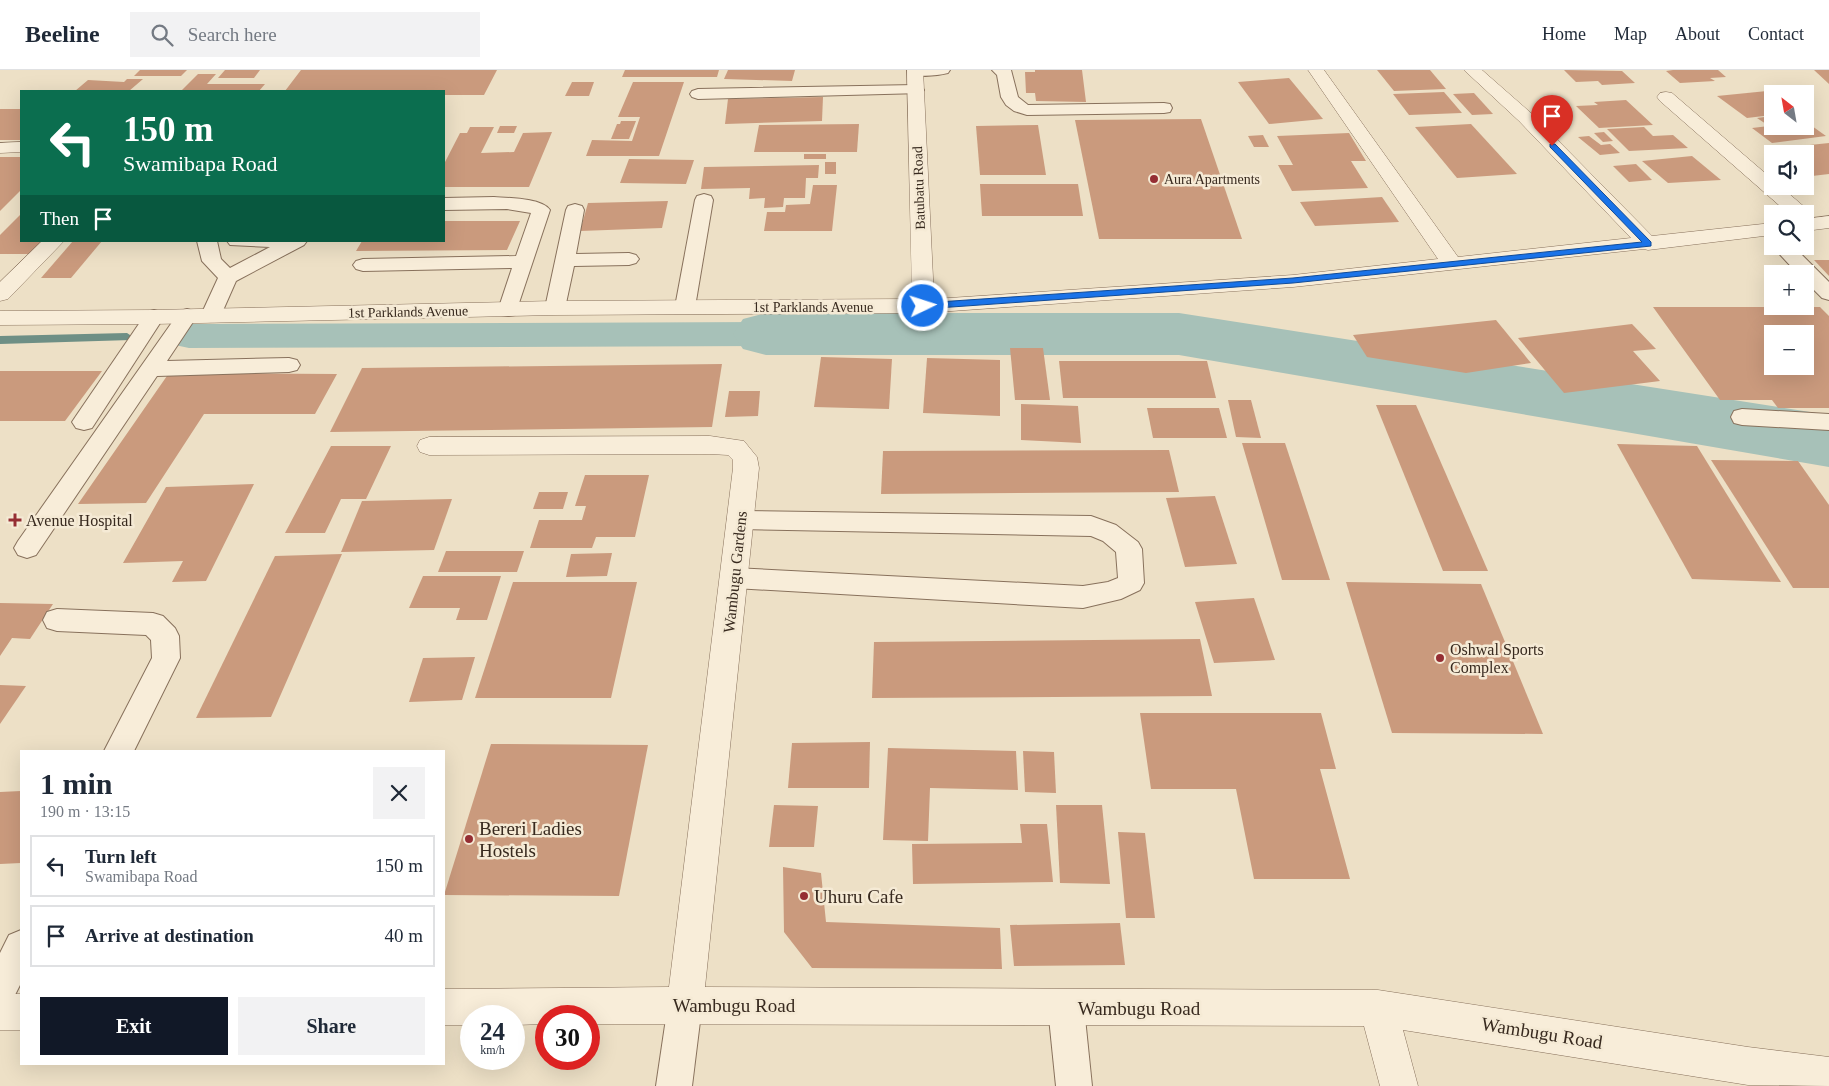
<!DOCTYPE html>
<html lang="en">
<head>
<meta charset="utf-8">
<style>
	body { margin:0; font-family:Georgia,serif; background:#f2f2f3; color:#1f2937; height:100vh; display:flex; flex-direction:column; font-size:19px; white-space:nowrap }
	* { box-sizing:border-box; margin:0 }
	p { font-size:16px; color:#747a83 }
	.icon { flex:none; width:28px; height:28px; fill:none; stroke:currentColor; stroke-width:2; stroke-linecap:round; stroke-linejoin:round }
	.map { position:relative; flex:1; overflow:hidden }
	.side { position:absolute; left:20px; top:680px; width:425px; height:315px; display:flex; flex-direction:column; background:#fff; border-radius:0px; box-shadow:0 5px 20px #0002 }
	.side>* { flex:none }
	.hud { position:absolute; left:20px; top:20px; width:425px; height:152px; border-radius:0px; box-shadow:0 5px 20px #0002; background:#0b6e4f; color:#fff; overflow:hidden }
	.needle { width:32px; rotate:329deg }
	.controls { position:absolute; left:1764px; top:15px; display:grid; gap:10px }
	.controls a { display:grid; place-items:center; width:50px; height:50px; border-radius:0px; background:#fff; box-shadow:0 5px 20px #0002; font-size:25px }
	.speed { position:absolute; left:460px; top:935px; display:flex; gap:10px; font-size:25px; font-weight:700; text-align:center }
	.speed>* { display:grid; place-content:center; width:65px; height:65px; border-radius:50%; background:#fff; box-shadow:0 5px 20px #0002; line-height:1 }
	.speed small { font-size:12px; font-weight:400 }
	.speed .limit { border:8px solid #d22; background:#fff; color:#111 }
	.pin { position:absolute; display:grid; place-items:center; width:42px; height:42px; color:#fff; margin:-51px -21px; border-radius:50% 50% 50% 0; rotate:-45deg; box-shadow:0 0 5px #0007 }
	.pin .icon { rotate:45deg }
	.me { position:absolute; width:55px; margin:-28px; rotate:86deg; stroke-linejoin:round; filter:drop-shadow(0 0 4px #0008) }
	.turn { display:flex; align-items:center; gap:18px; height:105px; padding:0 20px; font-size:22px }
	.turn .icon { width:65px; height:65px; stroke-width:2.5 }
	.turn b { display:block; font-size:35px; line-height:42px }
	.then { display:flex; align-items:center; height:48px; padding:0 20px; background:#0003; gap:10px; font-size:19px }
	.round { display:grid; place-items:center; flex:none; width:52px; height:52px; border-radius:0px; background:#f2f2f3 }
	.head { display:flex; align-items:center; justify-content:space-between; height:85px; padding:0 20px }
	h1 { font-size:30px; font-weight:700; line-height:38px }
	.cta { display:flex; gap:10px; margin-top:auto; padding:10px 20px }
	.cta a { flex:1; height:58px; border-radius:0px; background:#111827; color:#fff; font-size:20px; font-weight:700; line-height:58px; text-align:center }
	.cta a+a { background:#f2f2f3; color:#1f2937 }
	ul { padding:0; list-style:none }
	li { display:flex; align-items:center; gap:15px; height:62px; margin:0 10px 8px; padding:0 10px; border:2px solid #e0e1e3; border-radius:0px }
	li div { flex:1 }
	li b { display:block; font-size:19px }
	li em { font-style:normal }
	header { display:flex; align-items:center; gap:30px; box-sizing:border-box; height:70px; padding:0 25px; background:#fff; border-bottom:1px solid #e0e1e3 }
	header strong { font-size:24px }
	nav { display:flex; gap:28px; margin-inline-start:auto; font-size:18px }
	.search { width:350px; height:45px; background:#f2f2f3; display:flex; align-items:center; gap:12px; box-sizing:border-box; padding:0 18px; border-radius:0px; color:#747a83; font-size:19px }
	.map>svg:first-child { display:block }
	.lines { fill:none; stroke-linecap:round; stroke-linejoin:round }
	.stream { fill:#6e8f85; fill-rule:evenodd }
	.canal { fill:#a7c1b8; fill-rule:evenodd }
	.river { fill:#a7c1b8; fill-rule:evenodd }
	.building { fill:#ca9a7d; fill-rule:evenodd }
	.service-casing { stroke:#88715c; stroke-width:2 }
	.minor-casing { stroke:#88715c; stroke-width:1 }
	.service { fill:#f8edd9; fill-rule:evenodd }
	.minor { fill:#f8edd9; fill-rule:evenodd }
	.route { fill:#1a73e8; stroke:#114b97 }
	.poi-dot { fill:#952e33; stroke:#f5ead5; stroke-width:2 }
	.labels { text-anchor:middle; dominant-baseline:central; stroke-width:5; stroke-linejoin:round; paint-order:stroke }
	.far-poi-label { font-size:14px; fill:#382a1f; stroke:#f5ead5; text-anchor:start }
	.far-street-label { font-size:14px; fill:#382a1f; stroke:#f5ead5 }
	.poi-label { font-size:16px; fill:#382a1f; stroke:#f5ead5; text-anchor:start }
	.street-label { font-size:16px; fill:#382a1f; stroke:#f5ead5 }
	.near-poi-label { font-size:19px; fill:#382a1f; stroke:#f5ead5; text-anchor:start }
	.near-street-label { font-size:19px; fill:#382a1f; stroke:#f5ead5 }
</style>
</head>
<body>
<header>
<strong>Beeline</strong>
<div class="search"><svg class="icon" aria-label="search" viewBox="0 0 24 24"><circle cx="10" cy="10" r="6"/><path d="M15 15l6 6"/></svg>Search here</div>
<nav><a>Home</a><a>Map</a><a>About</a><a>Contact</a></nav>
</header>
<div class="map">
<svg width="1829" height="1016" viewBox="0 0 1829 1016">
	<rect width="100%" height="100%" fill="#ede0c6"/>
	<g class="lines">
		<polygon class="stream" points="127,263 133,267 131,270 0,274 0,266"/>
		<polygon class="canal" points="766,252 780,255 785,264 780,273 766,276 189,278 175,275 170,266 175,257 189,254"/>
		<polygon class="river" points="766,243 1179,243 1829,345 1829,397 1179,285 766,285 743,279 733,264 743,249"/>
	</g>
	<g class="building">
		<polygon points="140,0 187,0 181,6 134,6"/>
		<polygon points="225,0 260,0 254,8 218,8"/>
		<polygon points="301,0 497,0 484,25 444,25 444,21 285,21"/>
		<polygon points="625,0 719,0 717,7 622,7"/>
		<polygon points="728,0 795,0 792,11 724,9"/>
		<polygon points="1035,0 1082,0 1086,32 1036,31 1035,23 1026,23 1025,2 1035,2"/>
		<polygon points="1377,0 1430,0 1446,19 1394,21"/>
		<polygon points="1564,0 1622,1 1635,13 1602,15 1598,11 1576,12"/>
		<polygon points="1673,0 1718,0 1726,7 1710,8 1715,11 1680,13 1666,1"/>
		<polygon points="1814,0 1829,0 1829,14"/>
		<polygon points="198,4 216,4 207,14 265,14 259,21 181,21"/>
		<polygon points="1289,8 1323,49 1269,54 1238,12"/>
		<polygon points="127,9 143,9 129,21 75,21 88,10 124,12"/>
		<polygon points="572,12 594,12 589,26 565,26"/>
		<polygon points="633,12 684,12 659,86 586,86 592,70 632,71 640,47 618,47"/>
		<polygon points="1767,21 1772,25 1772,45 1747,48 1717,26"/>
		<polygon points="1444,22 1462,43 1409,45 1393,24"/>
		<polygon points="1474,23 1493,44 1472,45 1453,24"/>
		<polygon points="823,27 822,51 725,54 728,29"/>
		<polygon points="1626,30 1653,55 1599,58 1576,36 1598,35 1594,32"/>
		<rect x="0" y="39" width="21" height="31"/>
		<polygon points="1772,46 1772,56 1805,56 1805,51 1826,66 1772,73 1752,58 1769,56 1757,48"/>
		<polygon points="1201,49 1242,169 1099,169 1075,50"/>
		<polygon points="621,51 636,51 629,69 611,69 617,54 620,54"/>
		<polygon points="859,54 857,82 754,82 759,55"/>
		<polygon points="1471,54 1517,104 1457,108 1415,57"/>
		<polygon points="1038,55 1046,105 980,105 976,56"/>
		<polygon points="500,56 517,56 514,63 497,63"/>
		<polygon points="470,57 494,57 481,83 514,82 523,63 552,62 529,117 444,117 444,94 460,63 467,63"/>
		<polygon points="1644,57 1653,66 1673,65 1688,78 1629,81 1607,59"/>
		<polygon points="1604,62 1613,71 1603,72 1594,63"/>
		<polygon points="1349,63 1366,91 1351,91 1368,118 1292,121 1278,95 1293,95 1277,66"/>
		<polygon points="1263,65 1269,77 1254,77 1248,66"/>
		<polygon points="1589,66 1601,75 1610,74 1620,83 1600,85 1578,67"/>
		<polygon points="1829,73 1829,104 1812,106 1805,101 1805,84 1789,84 1781,78"/>
		<rect x="804" y="84" width="22" height="5"/>
		<polygon points="1692,86 1721,110 1668,113 1642,91"/>
		<polygon points="0,87 21,87 21,120 0,141"/>
		<polygon points="629,89 694,90 686,114 620,113"/>
		<rect x="825" y="92" width="11" height="12"/>
		<polygon points="1636,94 1652,110 1629,112 1613,96"/>
		<polygon points="819,95 818,108 806,108 805,128 784,128 783,137 764,138 765,128 749,129 750,118 701,119 704,97"/>
		<polygon points="980,114 1078,114 1083,146 982,146"/>
		<polygon points="813,115 837,115 832,161 764,161 767,142 785,142 786,135 810,134"/>
		<polygon points="1382,127 1399,152 1315,156 1300,132"/>
		<polygon points="668,131 662,158 580,161 588,133"/>
		<polygon points="21,144 21,171 46,171 34,184 0,184 0,165"/>
		<polygon points="444,151 520,151 507,180 356,181 362,171 444,171"/>
		<polygon points="73,171 102,171 71,208 41,208"/>
		<polygon points="1814,190 1829,190 1829,206"/>
		<path d="M1653,237H1820L1829,246V338H1778L1772,330H1720ZM1772,264H1805V296H1772Z"/>
		<polygon points="1496,250 1531,293 1466,303 1367,287 1353,265"/>
		<polygon points="1632,254 1656,279 1633,281 1660,311 1564,323 1518,268"/>
		<polygon points="1010,278 1043,278 1050,330 1015,330"/>
		<polygon points="821,287 892,289 889,339 814,337"/>
		<polygon points="927,288 1000,290 1000,346 923,343"/>
		<polygon points="1059,291 1207,291 1216,328 1063,328"/>
		<polygon points="722,294 712,357 330,362 362,298"/>
		<polygon points="0,301 102,301 65,351 0,351"/>
		<polygon points="169,303 337,304 315,344 204,344 146,433 78,434"/>
		<polygon points="729,321 760,321 758,346 725,347"/>
		<polygon points="1228,330 1251,330 1261,368 1236,367"/>
		<polygon points="1021,334 1078,336 1081,373 1021,370"/>
		<polygon points="1376,335 1416,335 1488,501 1443,501"/>
		<polygon points="1147,338 1219,338 1227,368 1153,368"/>
		<polygon points="1242,373 1285,373 1330,510 1282,510"/>
		<polygon points="1617,374 1697,376 1781,512 1692,509"/>
		<polygon points="331,376 391,376 366,429 341,429 325,463 285,463"/>
		<polygon points="1169,380 1179,422 881,424 883,381"/>
		<polygon points="1711,390 1798,391 1829,435 1829,518 1793,518"/>
		<polygon points="585,405 649,405 635,467 596,467 592,478 530,478 539,450 582,450 586,436 575,436"/>
		<polygon points="254,414 206,511 172,512 183,491 123,493 166,417"/>
		<polygon points="539,422 568,422 563,439 533,439"/>
		<polygon points="1215,426 1237,494 1185,497 1166,428"/>
		<polygon points="452,429 434,480 341,482 362,431"/>
		<polygon points="446,481 524,481 517,502 438,502"/>
		<polygon points="612,483 607,506 566,507 571,484"/>
		<polygon points="342,484 271,647 196,648 275,486"/>
		<polygon points="423,506 501,506 487,550 456,550 460,538 409,538"/>
		<polygon points="513,512 637,512 611,628 475,628"/>
		<polygon points="1346,512 1481,514 1543,664 1392,663"/>
		<polygon points="1254,528 1275,590 1214,593 1195,532"/>
		<polygon points="0,533 53,534 30,569 12,568 0,586"/>
		<polygon points="1200,569 1212,626 872,628 874,572"/>
		<polygon points="475,587 462,630 409,632 423,588"/>
		<polygon points="0,615 26,616 0,654"/>
		<polygon points="1140,643 1321,643 1336,699 1320,699 1350,809 1254,809 1236,719 1151,719"/>
		<polygon points="870,672 869,718 788,718 792,673"/>
		<polygon points="491,674 648,675 619,826 444,825"/>
		<polygon points="888,678 1016,681 1018,720 930,718 928,771 883,770"/>
		<polygon points="1023,681 1054,682 1056,723 1025,722"/>
		<polygon points="21,721 21,793 0,794 0,722"/>
		<polygon points="774,735 818,736 814,777 769,777"/>
		<polygon points="1056,735 1102,735 1110,814 1060,813"/>
		<polygon points="1020,754 1047,754 1053,812 913,814 912,774 1022,773"/>
		<polygon points="1118,762 1145,763 1155,848 1126,848"/>
		<polygon points="783,797 821,803 826,852 1000,858 1002,899 812,898 784,862"/>
		<polygon points="1120,853 1125,895 1014,896 1010,855"/>
	</g>
	<g class="lines">
		<g class="service-casing">
			<g id="service">
				<path d="M908,0H950L948,3C936,6 921,7 909,4Z"/>
				<polygon points="992,0 1011,0 1018,27 1028,35 1164,33 1170,34 1172,38 1170,42 1164,43 1027,45 1014,41 1006,35 1001,27 997,5"/>
				<polygon points="916,15 922,17 924,20 922,23 698,29 692,27 690,24 692,21 698,19"/>
				<polygon points="704,124 711,126 713,130 695,237 692,242 685,243 678,242 675,237 695,130 697,126"/>
				<path d="M494,127C508,128 542,128 550,140L515,245L508,246L501,245L498,240L512,198L363,201L356,199L353,195L356,191L363,189L516,186L531,143L507,139L444,140V128Z"/>
				<polygon points="575,134 582,136 584,140 576,184 629,183 636,185 639,189 636,193 629,195 574,196 565,238 562,243 555,244 548,243 545,238 566,140 568,136"/>
				<polygon points="197,171 217,171 221,189 230,198 270,177 230,175 227,171 307,171 304,175 236,211 221,245 218,250 211,252 204,250 201,245 218,208 202,191"/>
				<polygon points="1772,176 1793,176 1829,212 1829,230 1822,228 1805,211 1805,204 1798,204"/>
				<polygon points="187,239 194,241 197,246 167,291 289,288 297,290 300,295 297,300 289,302 157,306 36,485 27,488 18,485 14,478 18,471 180,241"/>
				<polygon points="154,240 161,242 164,247 92,358 84,360 76,358 72,352 76,346 147,242"/>
				<polygon points="1742,339 1829,344 1829,360 1742,355 1734,353 1731,347 1734,341"/>
				<polygon points="740,441 1091,446 1116,455 1138,472 1142,479 1144,513 1140,520 1121,529 1083,538 734,518 725,515 721,508 725,501 734,498 1083,516 1108,512 1118,508 1116,482 1103,471 1091,466 740,459 731,457 727,450 731,443"/>
				<polygon points="57,539 153,543 163,546 175,558 179,566 180,588 134,681 104,681 152,588 151,570 146,565 57,561 47,558 43,550 47,542"/>
				<polygon points="21,860 21,913 12,931 0,936 0,883 9,865"/>
				<polygon points="685,918 697,923 702,935 692,1016 656,1016 668,935 673,923"/>
				<polygon points="1066,920 1078,926 1084,938 1092,1016 1056,1016 1048,938 1054,926"/>
			</g>
		</g>
		<g class="minor-casing">
			<g id="minor">
				<polygon points="907,0 923,0 934,229 1293,205 1438,189 1308,0 1324,0 1458,187 1631,168 1519,51 1464,0 1482,0 1531,43 1652,166 1772,153 1772,165 1648,180 1644,179 1293,217 923,243 555,245 154,254 0,255 0,241 154,240 555,231 912,229"/>
				<polygon points="1666,22 1672,23 1772,109 1772,116 1780,116 1808,140 1811,144 1808,148 1805,149 1805,144 1789,144 1660,31 1657,27 1660,23"/>
				<polygon points="21,72 21,82 0,83 0,73"/>
				<polygon points="1829,146 1829,158 1805,161 1805,149"/>
				<polygon points="42,171 64,171 8,229 0,231 0,212"/>
				<polygon points="710,366 744,371 757,387 759,398 705,917 1378,920 1748,977 1829,987 1829,1016 1748,1015 1403,960 1418,1016 1380,1016 1364,956 589,954 589,946 546,946 546,954 514,955 514,946 471,946 471,955 444,955 444,919 669,917 733,398 733,390 728,385 710,384 429,385 420,382 417,376 420,370 429,367"/>
				<rect x="0" y="924" width="21" height="36"/>
			</g>
		</g>
		<use href="#service" class="service"/>
		<use href="#minor" class="minor"/>
	</g>
	<polygon class="route" points="1550,74 1555,74 1651,172 1651,176 1293,213 923,239 919,236 923,233 1293,208 1642,172 1550,77"/>
	<g class="poi-dot">
		<circle cx="1154" cy="109" r="5"/>
		<path d="M12.5 442.5h5v5h5v5h-5v5h-5v-5h-5v-5h5z"/>
		<circle cx="1440" cy="588" r="5"/>
		<circle cx="469" cy="769" r="5"/>
		<circle cx="804" cy="826" r="5"/>
	</g>
	<g class="labels">
		<g class="far-poi-label">
			<text x="1164" y="109">Aura Apartments</text>
		</g>
		<g class="far-street-label">
			<text transform="translate(919 118) rotate(-92)">Batubatu Road</text>
			<text x="813" y="237">1st Parklands Avenue</text>
			<text transform="translate(408 242) rotate(-1)">1st Parklands Avenue</text>
		</g>
		<g class="poi-label">
			<text x="26" y="450">Avenue Hospital</text>
			<text x="1450" y="579">Oshwal Sports<tspan x="1450" dy="18">Complex</tspan></text>
		</g>
		<g class="street-label">
			<text transform="translate(735 502) rotate(-84)">Wambugu Gardens</text>
		</g>
		<g class="near-poi-label">
			<text x="479" y="758">Bereri Ladies<tspan x="479" dy="22">Hostels</tspan></text>
			<text x="814" y="826">Uhuru Cafe</text>
		</g>
		<g class="near-street-label">
			<text x="734" y="935">Wambugu Road</text>
			<text x="1139" y="938">Wambugu Road</text>
			<text transform="translate(1542 963) rotate(9)">Wambugu Road</text>
		</g>
	</g>
</svg>
<div class="controls">
<a><svg class="needle" viewBox="-14 -14 28 28"><path d="M0-13l5 13h-10z" fill="#e53935"/><path d="M0 13l5-13h-10z" fill="#747a83"/></svg></a>
<a><svg class="icon" aria-label="sound" viewBox="0 0 24 24"><path d="M4 9h4l5-4v14l-5-4H4zM17 9q2 3 0 6"/></svg></a>
<a><svg class="icon" aria-label="search" viewBox="0 0 24 24"><circle cx="10" cy="10" r="6"/><path d="M15 15l6 6"/></svg></a>
<a>+</a>
<a>−</a>
</div>
<div class="speed"><div>24<small>km/h</small></div><div class="limit">30</div></div>
<div class="pin" style="left:1552px;top:76px;background:#d93025"><svg class="icon" aria-label="arrive" viewBox="0 0 24 24"><path d="M6 21V4h12l-3 4 3 4H6"/></svg></div>
<svg class="me" style="left:923px;top:236px" viewBox="-20 -20 40 40"><circle r="17" fill="#1a73e8" stroke="#fff" stroke-width="3"/><path d="M0-11L8 9 0 5-8 9z" fill="#fff"/></svg>
<div class="hud">
<div class="turn"><svg class="icon" aria-label="left" viewBox="0 0 24 24"><path d="M17 20v-9H6M10 6l-5 5 5 5"/></svg><div><b>150 m</b>Swamibapa Road</div></div>
<div class="then">Then<svg class="icon" aria-label="arrive" viewBox="0 0 24 24"><path d="M6 21V4h12l-3 4 3 4H6"/></svg></div>
</div>
<section class="side">
<div class="head"><div><h1>1 min</h1><p>190 m · 13:15</p></div><a class="round"><svg class="icon" aria-label="close" viewBox="0 0 24 24"><path d="M6 6l12 12M18 6L6 18"/></svg></a></div>
<ul>
<li><svg class="icon" aria-label="left" viewBox="0 0 24 24"><path d="M17 20v-9H6M10 6l-5 5 5 5"/></svg><div><b>Turn left</b><p>Swamibapa Road</p></div><em>150 m</em></li>
<li><svg class="icon" aria-label="arrive" viewBox="0 0 24 24"><path d="M6 21V4h12l-3 4 3 4H6"/></svg><div><b>Arrive at destination</b></div><em>40 m</em></li>
</ul>
<div class="cta"><a>Exit</a><a>Share</a></div>
</section>
</div>
</body>
</html>
